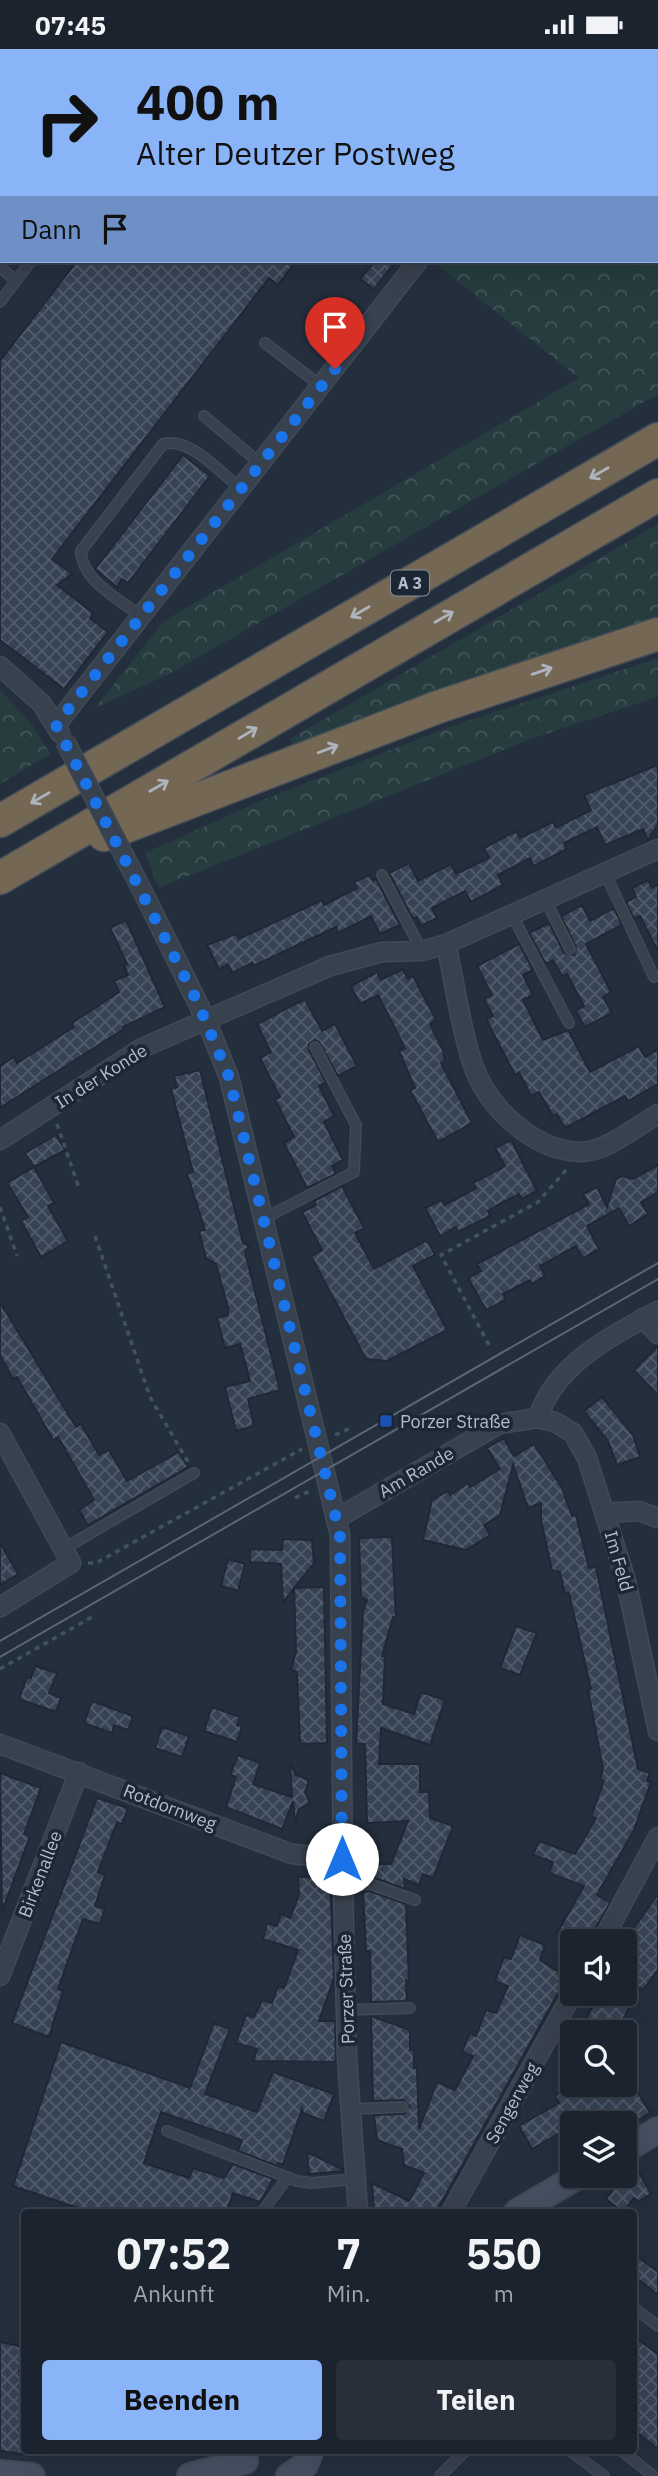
<!DOCTYPE html>
<html lang="de">
<head>
<meta charset="utf-8">
<style>
	body { margin:0; font-family:"IBM Plex Sans",sans-serif; background:#282f3a; color:#f1f3f6; height:100vh; display:flex; flex-direction:column; font-size:26px; white-space:nowrap }
	* { box-sizing:border-box; margin:0 }
	p { font-size:23px; color:#a0a4aa }
	.icon { flex:none; width:38px; height:38px; fill:none; stroke:currentColor; stroke-width:2; stroke-linecap:round; stroke-linejoin:round }
	.map { position:relative; flex:1; overflow:hidden }
	.panel { position:absolute; left:21px; top:2160px; width:616px; height:245px; display:flex; flex-direction:column; background:#1b232e; border-radius:7px; box-shadow:0 7px 28px #0002,0 0 0 2px #39404a }
	.panel>* { flex:none }
	.hud { position:absolute; left:0px; top:0px; width:658px; height:214px; box-shadow:0 7px 28px #0002,0 0 0 2px #39404a; background:#8ab4f8; color:#111; overflow:hidden }
	.controls { position:absolute; left:560px; top:1880px; display:grid; gap:14px }
	.controls a { display:grid; place-items:center; width:77px; height:77px; border-radius:7px; background:#1b232e; box-shadow:0 7px 28px #0002,0 0 0 2px #39404a; font-size:35px }
	.pin { position:absolute; display:grid; place-items:center; width:60px; height:60px; color:#fff; margin:-72px -30px; border-radius:50% 50% 50% 0; rotate:-45deg; box-shadow:0 0 7px #0007 }
	.pin .icon { rotate:45deg }
	.me { position:absolute; width:77px; margin:-38px; rotate:0deg; stroke-linejoin:round; filter:drop-shadow(0 0 5px #0008) }
	.turn { display:flex; align-items:center; gap:24px; height:147px; padding:0 21px; font-size:32px }
	.turn .icon { width:91px; height:91px; stroke-width:2.5 }
	.turn b { display:block; font-size:49px; line-height:60px }
	.then { display:flex; align-items:center; height:66px; padding:0 21px; background:#0003; gap:14px; font-size:26px }
	.eta { display:flex; justify-content:space-evenly; align-items:center; height:119px; text-align:center }
	.eta b { font-size:42px; font-weight:800; line-height:49px }
	.action { display:flex; gap:14px; margin-top:auto; padding:14px 21px }
	.action a { flex:1; height:80px; border-radius:7px; background:#8ab4f8; color:#111; font-size:28px; font-weight:800; line-height:80px; text-align:center }
	.action a+a { background:#282f3a; color:#f1f3f6 }
	.status { display:flex; justify-content:space-between; align-items:center; height:49px; padding:0 35px; background:#1b232e; direction:ltr }
	.status svg { height:19px; fill:currentColor }
	.map>svg:first-child { display:block }
	.forest { fill:url(#forest-crowns) }
	.building { fill:url(#building-cross-hatch); stroke:#1f2835; stroke-width:2 }
	.lines { fill:none; stroke-linecap:round; stroke-linejoin:round }
	.lane-casing { stroke:#414a57; stroke-width:12 }
	.street-casing { stroke:#414a57; stroke-width:21 }
	.secondary-casing { stroke:#414a57; stroke-width:28 }
	.highway-casing { stroke:#434c59; stroke-width:35 }
	.path { stroke:#3f5557; stroke-width:3.5; stroke-dasharray:5 5; stroke-linecap:butt }
	.lane { stroke:#38414e; stroke-width:9 }
	.street { stroke:#38414e; stroke-width:18 }
	.secondary { stroke:#465061; stroke-width:24 }
	.highway { stroke:#746855; stroke-width:32 }
	.tram { stroke:#5a6575; stroke-width:2 }
	.rail-casing { stroke:#5a6575; stroke-width:8 }
	.rail { stroke:#1d2633; stroke-width:5; stroke-dasharray:16; stroke-linecap:butt }
	.street-bridge-casing { stroke:#414a57; stroke-width:21; stroke-linecap:butt }
	.street-bridge { stroke:#38414e; stroke-width:18 }
	.oneway { stroke:#aeb4bd }
	.route { stroke:#1a73e8; stroke-width:12; stroke-dasharray:0 21.6 }
	.transit-dot { fill:#1a4fb4; stroke:#1d2633; stroke-width:2.5 }
	.labels { text-anchor:middle; dominant-baseline:central; stroke-width:7; stroke-linejoin:round; paint-order:stroke }
	.shield { fill:#1d2633; stroke:#878f9c; stroke-width:2 }
	.shield-label { font-size:16px; font-weight:bold; fill:#b4bcc9 }
	.street-label { font-size:18px; fill:#b4bcc9; stroke:#1d2633 }
	.poi-label { font-size:18px; fill:#b4bcc9; stroke:#1d2633; text-anchor:start }
</style>
</head>
<body>
<div class="status"><b>07:45</b><svg viewBox="0 0 49 12"><path d="M0 12V9h3v3zM5 12V6h3v6zM10 12V3h3v9zM15 12V0h3v12zM26 1h20v11H26zM47 4h2v5h-2z"/></svg></div>
<div class="map">
<svg width="658" height="2427" viewBox="0 0 658 2427">
	<defs>
		<pattern id="forest-crowns" width="20" height="18" patternUnits="userSpaceOnUse" patternTransform="scale(1.75)"><rect width="20" height="18" fill="#263c3f"/><path d="M2 6a3 3 0 1 1 6 0M12 15a3 3 0 1 1 6 0" fill="none" stroke="#435659"/></pattern>
		<pattern id="building-cross-hatch" width="8" height="8" patternUnits="userSpaceOnUse" patternTransform="scale(1.75)"><rect width="8" height="8" fill="#364354"/><path d="M0 0l8 8M0 8l8-8" fill="none" stroke="#515c6b"/></pattern>
	</defs>
	<rect width="100%" height="100%" fill="#242f3e"/>
	<g class="forest">
		<polygon points="544,0 658,0 658,345 171,624 95,659 164,572 579,329 436,215 438,212 656,212 656,2"/>
		<polygon points="658,475 658,572 294,700 290,690"/>
		<polygon points="658,609 658,648 533,689 158,839 145,804 258,753 449,678"/>
		<polygon points="0,641 32,675 50,705 0,735"/>
	</g>
	<g class="building">
		<polygon points="77,212 296,212 278,236 269,229 52,510 72,525 57,536 93,564 90,569 108,583 64,640 0,591 0,312"/>
		<polygon points="375,212 396,212 374,240 360,230"/>
		<polygon points="183,406 210,427 128,534 122,530 117,538 95,520"/>
		<polygon points="658,716 658,775 648,791 643,780 605,796 597,778 564,794 567,800 534,817 530,809 498,826 503,836 471,853 465,842 432,859 437,869 421,877 417,868 413,870 389,824 409,814 418,832 451,815 456,825 489,809 484,799 516,782 520,789 553,773 556,779 591,761 584,746"/>
		<polygon points="370,826 373,832 376,830 400,876 380,885 371,867 338,884 336,878 253,917 252,914 232,924 228,915 219,920 207,896 236,885 239,890 322,851 324,856 357,839 354,833"/>
		<polygon points="648,831 652,839 658,836 658,902 640,867 634,870 626,853 636,848 632,839"/>
		<polygon points="582,856 590,872 614,859 622,876 586,895 611,943 603,948 612,964 585,978 576,962 584,957 567,925 562,927 553,911 546,915 529,884 549,874 564,904 574,906 576,898 561,867"/>
		<polygon points="126,871 165,958 123,978 124,980 0,1059 0,1017 14,1008 17,1014 74,978 72,974 119,943 114,932 128,926 124,917 127,915 110,879"/>
		<polygon points="519,895 533,921 523,926 533,946 523,951 543,991 568,981 590,1023 639,997 645,1008 658,1000 658,1035 628,1052 625,1047 565,1079 557,1065 553,1067 539,1043 531,1047 519,1023 515,1026 486,970 493,967 484,950 492,946 477,917"/>
		<polygon points="403,920 408,930 413,927 436,971 430,975 443,1001 445,1012 441,1014 472,1074 438,1093 410,1041 415,1039 399,1002 405,999 378,946 360,955 351,937 377,923 381,931"/>
		<polygon points="305,950 322,982 335,975 357,1017 338,1027 319,993 315,991 309,995 309,1001 326,1033 319,1037 334,1067 324,1073 343,1111 332,1117 336,1125 307,1139 284,1094 294,1088 275,1050 280,1048 260,1009 271,1003 257,975"/>
		<polygon points="200,1021 243,1194 249,1197 245,1203 280,1341 248,1350 254,1377 236,1382 225,1338 250,1332 240,1295 225,1299 217,1269 228,1266 228,1259 216,1215 206,1209 199,1182 205,1181 187,1125 193,1123 171,1040 177,1038 174,1027"/>
		<polygon points="56,1086 65,1101 34,1118 25,1104"/>
		<polygon points="511,1091 537,1142 522,1150 519,1145 503,1153 488,1162 490,1167 458,1183 456,1178 440,1187 425,1159 442,1151 444,1156 460,1148 476,1139 473,1134 505,1117 495,1099"/>
		<polygon points="658,1116 658,1143 641,1153 648,1165 629,1177 619,1159 587,1177 599,1200 583,1209 576,1197 540,1217 545,1227 532,1235 530,1231 503,1245 506,1251 486,1261 468,1229 481,1222 477,1215 589,1155 583,1145 597,1138 607,1158 616,1130 622,1127 633,1130"/>
		<polygon points="34,1118 54,1154 48,1157 68,1192 41,1208 21,1172 28,1168 7,1134"/>
		<polygon points="342,1137 364,1179 355,1184 374,1220 427,1191 435,1206 413,1217 447,1281 387,1312 366,1310 311,1207 322,1201 302,1163 316,1156 314,1152"/>
		<polygon points="0,1253 76,1378 81,1375 99,1406 109,1401 127,1432 179,1403 188,1418 88,1476 79,1461 94,1451 58,1388 53,1391 17,1328 13,1330 0,1306"/>
		<polygon points="658,1297 658,1346 634,1321"/>
		<polygon points="602,1348 633,1386 640,1408 617,1416 608,1392 584,1362"/>
		<polygon points="504,1389 514,1407 534,1395 562,1439 572,1467 576,1466 589,1519 596,1518 638,1720 650,1724 647,1732 651,1733 634,1781 597,1846 610,1854 588,1892 571,1892 557,1884 584,1837 549,1824 553,1813 533,1806 539,1792 575,1805 596,1769 591,1768 604,1732 600,1730 603,1720 588,1641 591,1640 569,1544 565,1545 560,1523 552,1521 541,1471 541,1454 528,1459 513,1416 500,1466 484,1476 490,1486 466,1501 423,1491 432,1451 448,1442 450,1446 468,1434 470,1438 500,1420 487,1399"/>
		<polygon points="392,1488 396,1570 393,1568 382,1607 385,1607 383,1655 414,1665 421,1643 445,1651 430,1696 381,1679 379,1715 420,1715 420,1743 429,1743 430,1769 453,1777 433,1829 423,1825 419,1836 404,1830 405,1840 372,1828 359,1829 359,1815 391,1815 408,1772 367,1774 365,1695 356,1695 363,1562 367,1551 361,1548 359,1489"/>
		<polygon points="283,1490 312,1491 314,1514 283,1553 281,1515 250,1513 250,1500 282,1501"/>
		<polygon points="0,1494 18,1525 0,1536"/>
		<polygon points="228,1510 245,1515 238,1542 221,1537"/>
		<polygon points="324,1538 327,1694 300,1695 297,1623 291,1621 296,1602 294,1539"/>
		<polygon points="516,1577 537,1584 520,1626 500,1619"/>
		<polygon points="35,1617 57,1624 49,1644 61,1649 56,1663 19,1650 27,1628 31,1629"/>
		<polygon points="92,1652 133,1667 128,1681 114,1676 112,1684 84,1674"/>
		<polygon points="212,1658 240,1668 237,1676 242,1677 237,1693 204,1682"/>
		<polygon points="162,1678 189,1687 182,1708 155,1699"/>
		<polygon points="238,1706 260,1714 253,1735 292,1748 290,1714 296,1726 309,1731 305,1743 310,1754 299,1760 295,1773 293,1752 282,1780 226,1758 236,1728 230,1726"/>
		<polygon points="0,1724 41,1739 24,1785 30,1787 2,1863"/>
		<polygon points="97,1749 128,1759 122,1775 117,1773 98,1823 105,1826 95,1857 105,1860 100,1875 83,1870 58,1940 63,1942 49,1988 12,1974"/>
		<polygon points="330,1827 334,1929 319,1972 335,1972 336,2013 253,2012 257,2000 236,1994 246,1966 254,1968 262,1951 272,1954 278,1937 284,1939 298,1901 263,1890 267,1874 277,1877 281,1865 290,1869 299,1845 298,1828"/>
		<polygon points="369,1842 406,1855 409,1932 406,1931 407,1952 371,1953 370,1902 366,1902 363,1843"/>
		<polygon points="658,1845 658,1921 643,1941 640,1939 616,1983 579,1983 600,1944 625,1944 625,1891"/>
		<polygon points="520,1886 545,1896 540,1911 567,1928 436,2163 374,2163 372,2134 409,2152 424,2124 404,2116 402,2100 377,2091 374,2066 404,2065 410,2057 403,2051 373,2052 371,1967 410,1981 410,2001 414,2001 414,2019 417,2019 419,2080 437,2033 455,2041 473,2007 462,2003 470,1984 476,1987 486,1961 496,1964 508,1937 495,1932 504,1908 511,1910"/>
		<polygon points="214,1974 230,1980 205,2045 257,2063 273,2023 334,2045 324,2072 303,2064 302,2060 283,2115 278,2114 277,2117 238,2102 242,2091 161,2063 144,2114 189,2129 193,2119 224,2129 233,2115 273,2130 260,2153 233,2144 227,2163 90,2163 13,2137 61,1993 190,2039"/>
		<polygon points="584,2035 633,2035 650,2064 633,2074 572,2074 572,2077 532,2100 519,2077 559,2054 555,2047 571,2036 577,2042"/>
		<polygon points="307,2103 344,2121 344,2122 309,2125"/>
		<polygon points="637,2119 651,2145 639,2152 634,2149 623,2163 606,2150 623,2127"/>
		<polygon points="634,2205 658,2223 658,2246 634,2227"/>
		<polygon points="634,2288 658,2305 658,2400 634,2381"/>
		<polygon points="0,2293 24,2298 19,2322 24,2323 24,2405 0,2402"/>
	</g>
	<g class="lines">
		<g class="lane-casing">
			<g id="lane">
				<polyline points="36,2 37,0"/>
				<polyline points="197,2 198,1"/>
				<polyline points="0,48 2,46"/>
				<polyline points="0,188 2,186"/>
				<polyline points="0,218 16,232"/>
				<polyline points="0,253 31,212"/>
				<polyline points="265,294 321,337"/>
				<polyline points="204,367 261,415"/>
				<path d="M141,567C119,550 82,532 81,502L163,395C189,387 221,424 241,440"/>
				<polyline points="604,822 654,928"/>
				<polyline points="382,826 422,902"/>
				<polyline points="545,850 570,900"/>
				<polyline points="512,866 569,974"/>
				<polyline points="263,1170 354,1123 356,1076 315,998"/>
				<polyline points="65,1499 194,1424"/>
				<polyline points="343,1837 370,1835 415,1851"/>
				<polyline points="346,1961 410,1959"/>
				<polyline points="350,2060 403,2058"/>
				<polyline points="167,2082 297,2132 312,2134 354,2130"/>
				<polyline points="262,2163 288,2128"/>
				<polyline points="634,2259 658,2277"/>
				<polyline points="569,2401 604,2427"/>
				<polyline points="621,2401 653,2427"/>
				<polyline points="440,2427 466,2401"/>
			</g>
		</g>
		<g class="street-casing">
			<g id="street">
				<polyline points="526,2 527,0"/>
				<polyline points="0,126 2,128"/>
				<polyline points="0,617 42,655 60,684"/>
				<polyline points="56,676 418,212"/>
				<polyline points="146,849 206,971 229,1028 340,1486 343,1837 347,2009 358,2163"/>
				<path d="M446,895C455,934 460,978 473,1016C488,1059 534,1102 581,1103C606,1103 637,1077 658,1065"/>
				<polyline points="0,1091 142,999 206,971 330,917 382,903 422,902 446,895 658,800"/>
				<polyline points="643,1269 658,1285"/>
				<polyline points="538,1369 555,1373 573,1384 587,1409 626,1532 658,1682"/>
				<polyline points="0,1384 71,1514 0,1558"/>
				<polyline points="605,1464 639,1462 658,1469"/>
				<path d="M336,1470L499,1375L538,1369C555,1315 611,1287 658,1262"/>
				<polyline points="0,1695 292,1805 342,1810"/>
				<polyline points="602,1892 658,1788"/>
				<polyline points="0,1927 79,1723"/>
				<polyline points="451,2163 573,1944"/>
			</g>
		</g>
		<g class="secondary-casing">
			<g id="secondary">
				<polyline points="625,2101 658,2081"/>
				<polyline points="517,2163 580,2126"/>
				<polyline points="0,2424 32,2427"/>
				<polyline points="190,2427 245,2412"/>
				<polyline points="289,2427 305,2416 311,2401"/>
			</g>
		</g>
		<g class="highway-casing">
			<g id="highway">
				<polyline points="0,772 658,390"/>
				<polyline points="104,786 438,658 658,585"/>
				<polyline points="0,829 658,446"/>
			</g>
		</g>
		<g class="path">
			<polyline points="57,1075 79,1139"/>
			<polyline points="0,1158 17,1207"/>
			<polyline points="95,1187 150,1348 188,1413"/>
			<polyline points="489,1296 441,1206 538,1153 567,1120"/>
			<polyline points="335,1386 353,1378"/>
			<polyline points="295,1449 312,1441"/>
			<polyline points="88,1514 96,1514 302,1400"/>
			<polyline points="0,1620 92,1568"/>
			<polyline points="600,2136 617,2126"/>
			<polyline points="489,2163 498,2158"/>
		</g>
		<use href="#lane" class="lane"/>
		<use href="#street" class="street"/>
		<use href="#secondary" class="secondary"/>
		<use href="#highway" class="highway"/>
		<g class="tram">
			<polyline points="0,1592 658,1214"/>
			<polyline points="0,1608 658,1230"/>
		</g>
		<g class="rail-casing">
			<g id="rail">
				<polyline points="306,0 308,2"/>
				<polyline points="331,0 333,2"/>
				<polyline points="352,0 354,2"/>
			</g>
		</g>
		<use href="#rail" class="rail"/>
		<g class="street-bridge-casing">
			<polyline id="street-bridge" points="65,692 146,849"/>
		</g>
		<use href="#street-bridge" class="street-bridge"/>
	</g>
	<defs><path id="oneway-shaft" d="M-6 0H5M1.5-3L5.5 0L1.5 3" fill="none" stroke-width="1.6" stroke-linecap="round" stroke-linejoin="round" transform="scale(1.75)"/></defs>
	<g class="oneway">
		<use href="#oneway-shaft" transform="translate(599 424) rotate(150)"/>
		<use href="#oneway-shaft" transform="translate(360 563) rotate(150)"/>
		<use href="#oneway-shaft" transform="translate(444 568) rotate(-30)"/>
		<use href="#oneway-shaft" transform="translate(542 622) rotate(-19)"/>
		<use href="#oneway-shaft" transform="translate(248 684) rotate(-31)"/>
		<use href="#oneway-shaft" transform="translate(328 700) rotate(-21)"/>
		<use href="#oneway-shaft" transform="translate(159 737) rotate(-30)"/>
		<use href="#oneway-shaft" transform="translate(40 749) rotate(150)"/>
	</g>
	<g class="lines">
		<polyline class="route" points="335,320 56,676 197,952 229,1028 340,1486 342,1810"/>
	</g>
	<rect class="transit-dot" x="379" y="1365" width="14" height="14" rx="3.5"/>
	<g class="labels">
		<rect class="shield" x="391" y="521.5" width="38" height="25" rx="5"/>
		<g class="shield-label">
			<text x="410" y="534">A 3</text>
		</g>
		<g class="street-label">
			<text transform="translate(101 1027) rotate(-32)">In der Konde</text>
			<text transform="translate(416 1423) rotate(-30)">Am Rande</text>
			<text transform="translate(619 1512) rotate(74)">Im Feld</text>
			<text transform="translate(170 1758) rotate(21)">Rotdornweg</text>
			<text transform="translate(40 1825) rotate(-69)">Birkenallee</text>
			<text transform="translate(346 1940) rotate(-92)">Porzer Straße</text>
			<text transform="translate(512 2054) rotate(-61)">Sengerweg</text>
		</g>
		<g class="poi-label">
			<text x="400" y="1372">Porzer Straße</text>
		</g>
	</g>
</svg>
<div class="controls">
<a><svg class="icon" aria-label="sound" viewBox="0 0 24 24"><path d="M4 9h4l5-4v14l-5-4H4zM17 9q2 3 0 6"/></svg></a>
<a><svg class="icon" aria-label="search" viewBox="0 0 24 24"><circle cx="10" cy="10" r="6"/><path d="M15 15l6 6"/></svg></a>
<a><svg class="icon" aria-label="layers" viewBox="0 0 24 24"><path d="M12 4l9 5-9 5-9-5zM3 14l9 5 9-5"/></svg></a>
</div>
<div class="pin" style="left:335px;top:320px;background:#d93025"><svg class="icon" aria-label="arrive" viewBox="0 0 24 24"><path d="M6 21V4h12l-3 4 3 4H6"/></svg></div>
<svg class="me" style="left:342px;top:1810px" viewBox="-20 -20 40 40"><circle r="19" fill="#fff"/><path d="M0-13L10 11 0 6-10 11z" fill="#1a73e8"/></svg>
<div class="hud">
<div class="turn"><svg class="icon" aria-label="right" viewBox="0 0 24 24"><path d="M7 20v-9h11M14 6l5 5-5 5"/></svg><div><b>400 m</b>Alter Deutzer Postweg</div></div>
<div class="then">Dann<svg class="icon" aria-label="arrive" viewBox="0 0 24 24"><path d="M6 21V4h12l-3 4 3 4H6"/></svg></div>
</div>
<section class="panel">
<div class="eta">
<div><b>07:52</b><p>Ankunft</p></div>
<div><b>7</b><p>Min.</p></div>
<div><b>550</b><p>m</p></div>
</div>
<div class="action"><a>Beenden</a><a>Teilen</a></div>
</section>
</div>
</body>
</html>
